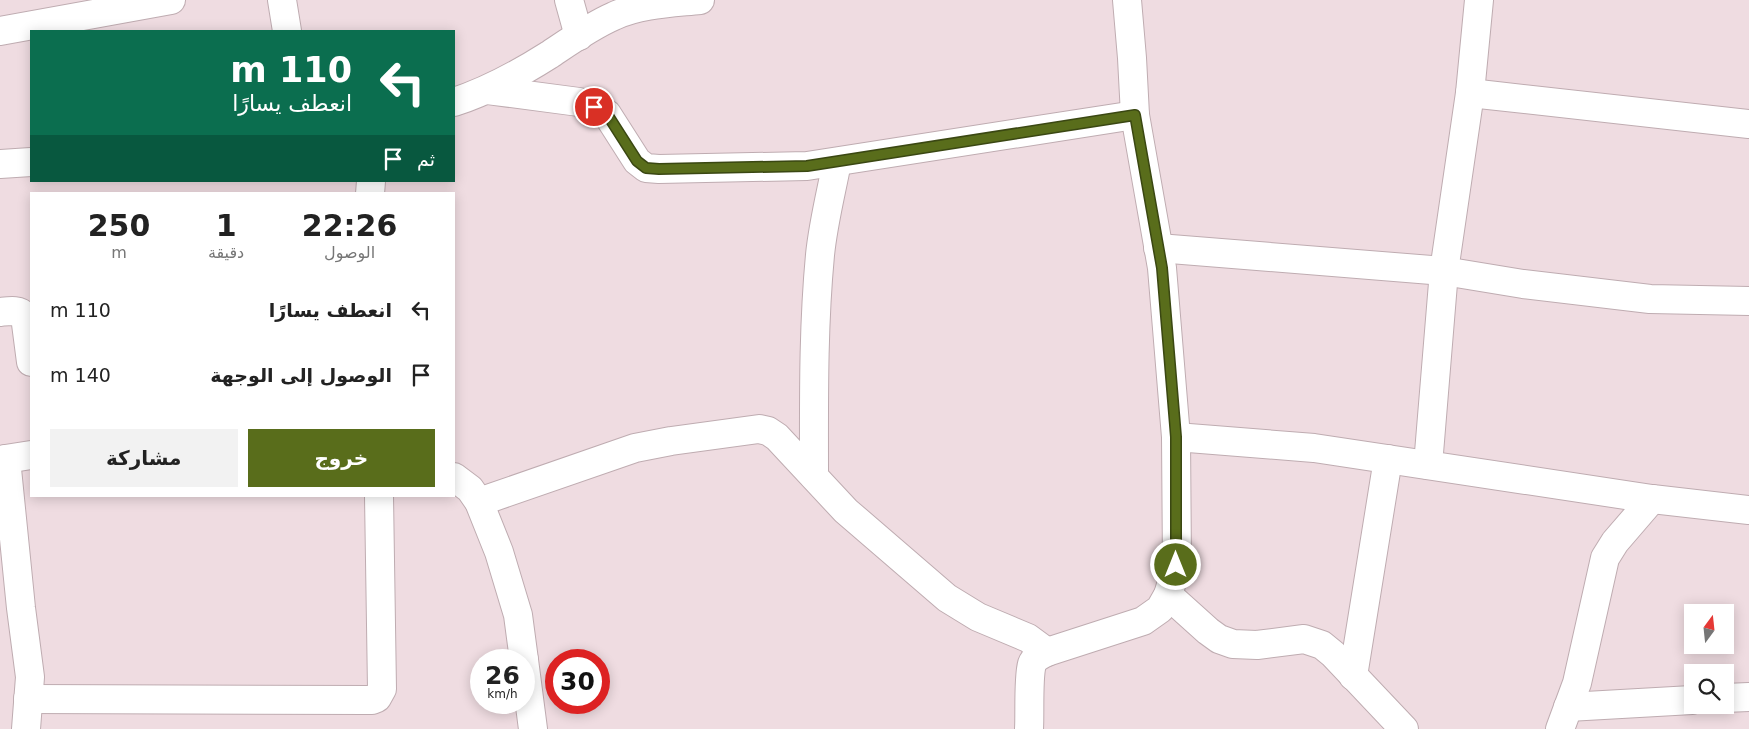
<!DOCTYPE html>
<html lang="ar">
<head>
<meta charset="utf-8">
<style>
	body { margin:0; font-family:"DejaVu Sans",Vazirmatn,sans-serif; background:#f2f2f2; color:#222; direction:rtl; height:100vh; display:flex; flex-direction:column; font-size:19px; white-space:nowrap }
	* { box-sizing:border-box; margin:0 }
	p { font-size:16px; color:#767676 }
	.icon { flex:none; width:28px; height:28px; fill:none; stroke:currentColor; stroke-width:2; stroke-linecap:round; stroke-linejoin:round }
	.map { position:relative; flex:1; overflow:hidden; direction:ltr }
	.side { position:absolute; left:30px; top:192px; width:425px; height:305px; display:flex; flex-direction:column; background:#fff; border-radius:0px; box-shadow:0 2px 12px #0003; direction:rtl }
	.side>* { flex:none }
	.guide { position:absolute; left:30px; top:30px; width:425px; height:152px; border-radius:0px; box-shadow:0 2px 12px #0003; direction:rtl; background:#0b6e4f; color:#fff; overflow:hidden }
	.needle { width:32px; rotate:15deg }
	.tools { position:absolute; left:1684px; top:604px; display:grid; gap:10px }
	.tools a { display:grid; place-items:center; width:50px; height:50px; border-radius:0px; background:#fff; box-shadow:0 2px 12px #0003; font-size:25px }
	.speed { position:absolute; left:470px; top:649px; display:flex; gap:10px; font-size:25px; font-weight:700; text-align:center }
	.speed>* { display:grid; place-content:center; width:65px; height:65px; border-radius:50%; background:#fff; box-shadow:0 2px 12px #0003; line-height:1 }
	.speed small { font-size:12px; font-weight:400 }
	.speed .limit { border:8px solid #d22; background:#fff; color:#111 }
	.pin { position:absolute; display:grid; place-items:center; width:42px; height:42px; color:#fff; margin:-21px; border:2px solid #fff; border-radius:50%; box-shadow:0 1px 5px #0007 }
	.me { position:absolute; width:55px; margin:-28px; rotate:0deg; stroke-linejoin:round; filter:drop-shadow(0 0 4px #0008) }
	.turn { display:flex; align-items:center; gap:18px; height:105px; padding:0 20px; font-size:22px }
	.turn .icon { width:65px; height:65px; stroke-width:2.5 }
	.turn b { display:block; font-size:35px; line-height:42px }
	.then { display:flex; align-items:center; height:48px; padding:0 20px; background:#0003; gap:10px; font-size:19px }
	.eta { display:flex; justify-content:space-evenly; align-items:center; height:85px; text-align:center }
	.eta b { font-size:30px; font-weight:700; line-height:35px }
	.cta { display:flex; gap:10px; margin-top:auto; padding:10px 20px }
	.cta a { flex:1; height:58px; border-radius:0px; background:#596d1b; color:#fff; font-size:20px; font-weight:700; line-height:58px; text-align:center }
	.cta a+a { background:#f2f2f2; color:#222 }
	ul { padding:0; list-style:none }
	li { display:flex; align-items:center; gap:15px; height:65px; padding:0 20px }
	li div { flex:1 }
	li b { display:block; font-size:19px }
	li em { font-style:normal }
	.map>svg:first-child { display:block }
	.lines { fill:none; stroke-linecap:round; stroke-linejoin:round }
	.street-casing { stroke:#bfacb1; stroke-width:30 }
	.street { stroke:#fff; stroke-width:28 }
	.route-casing { stroke:#3a4712; stroke-width:12 }
	.route { stroke:#596d1b; stroke-width:9 }
</style>
</head>
<body>
<div class="map">
<svg width="1749" height="729" viewBox="0 0 1749 729">
	<rect width="100%" height="100%" fill="#efdce1"/>
	<g class="lines">
		<g class="street-casing">
			<g id="street">
				<polyline points="282,0 287,31"/>
				<polyline points="569,0 579,36"/>
				<polyline points="0,31 171,0"/>
				<polyline points="487,90 579,102 594,107 607,114 637,161 646,168 659,169 807,166 1135,115"/>
				<polyline points="1470,93 1749,124"/>
				<path d="M454,102C488,91 519,74 549,55C570,41 591,26 614,16C640,4 672,3 700,0"/>
				<polyline points="0,164 31,162"/>
				<polyline points="370,194 371,181"/>
				<polyline points="1158,248 1444,271 1523,284 1650,299 1749,301"/>
				<path d="M0,312C9,311 19,309 25,316L31,362"/>
				<polyline points="1176,437 1314,448 1652,499 1749,510"/>
				<polyline points="6,459 21,608 30,677 26,729"/>
				<polyline points="0,460 31,455"/>
				<polyline points="1428,465 1444,271 1470,93 1479,0"/>
				<path d="M814,476C814,403 813,329 820,255C823,224 831,193 837,162"/>
				<polyline points="454,477 470,489 479,502 499,552 518,615 524,660"/>
				<polyline points="479,502 635,448 671,441 759,429 768,431 777,437 846,511 947,598 978,617 1028,638 1047,652"/>
				<polyline points="1168,595 1208,631 1219,639 1233,644 1257,645 1304,639 1322,645 1333,654 1404,729"/>
				<polyline points="524,660 533,729"/>
				<polyline points="1353,676 1388,459"/>
				<polyline points="1725,698 1749,697"/>
				<polyline points="28,699 372,700 377,698 382,689 379,496"/>
				<polyline points="1568,707 1692,700"/>
				<path d="M1029,729C1030,714 1028,677 1032,664C1034,658 1041,655 1047,652L1143,621L1160,609L1168,595L1177,565L1176,437L1162,268L1135,115L1132,58L1127,0"/>
				<polyline points="1560,729 1577,683 1605,558 1615,542 1652,499"/>
			</g>
		</g>
		<use href="#street" class="street"/>
	</g>
	<g class="lines">
		<g class="route-casing">
			<polyline id="route" points="594,107 607,114 637,161 646,168 659,169 807,166 1135,115 1162,268 1176,437 1176,565"/>
		</g>
		<use href="#route" class="route"/>
	</g>
</svg>
<div class="tools">
<a><svg class="needle" viewBox="-14 -14 28 28"><path d="M0-13l5 13h-10z" fill="#e53935"/><path d="M0 13l5-13h-10z" fill="#767676"/></svg></a>
<a><svg class="icon" aria-label="search" viewBox="0 0 24 24"><circle cx="10" cy="10" r="6"/><path d="M15 15l6 6"/></svg></a>
</div>
<div class="speed"><div>26<small>km/h</small></div><div class="limit">30</div></div>
<div class="pin" style="left:594px;top:107px;background:#d93025"><svg class="icon" aria-label="arrive" viewBox="0 0 24 24"><path d="M6 21V4h12l-3 4 3 4H6"/></svg></div>
<svg class="me" style="left:1176px;top:565px" viewBox="-20 -20 40 40"><circle r="17" fill="#596d1b" stroke="#fff" stroke-width="3"/><path d="M0-11L8 9 0 5-8 9z" fill="#fff"/></svg>
<div class="guide">
<div class="turn"><svg class="icon" aria-label="left" viewBox="0 0 24 24"><path d="M17 20v-9H6M10 6l-5 5 5 5"/></svg><div><b>110 m</b>انعطف يسارًا</div></div>
<div class="then">ثم<svg class="icon" aria-label="arrive" viewBox="0 0 24 24"><path d="M6 21V4h12l-3 4 3 4H6"/></svg></div>
</div>
<section class="side">
<div class="eta">
<div><b>22:26</b><p>الوصول</p></div>
<div><b>1</b><p>دقيقة</p></div>
<div><b>250</b><p>m</p></div>
</div>
<ul>
<li><svg class="icon" aria-label="left" viewBox="0 0 24 24"><path d="M17 20v-9H6M10 6l-5 5 5 5"/></svg><div><b>انعطف يسارًا</b></div><em>110 m</em></li>
<li><svg class="icon" aria-label="arrive" viewBox="0 0 24 24"><path d="M6 21V4h12l-3 4 3 4H6"/></svg><div><b>الوصول إلى الوجهة</b></div><em>140 m</em></li>
</ul>
<div class="cta"><a>خروج</a><a>مشاركة</a></div>
</section>
</div>
</body>
</html>
